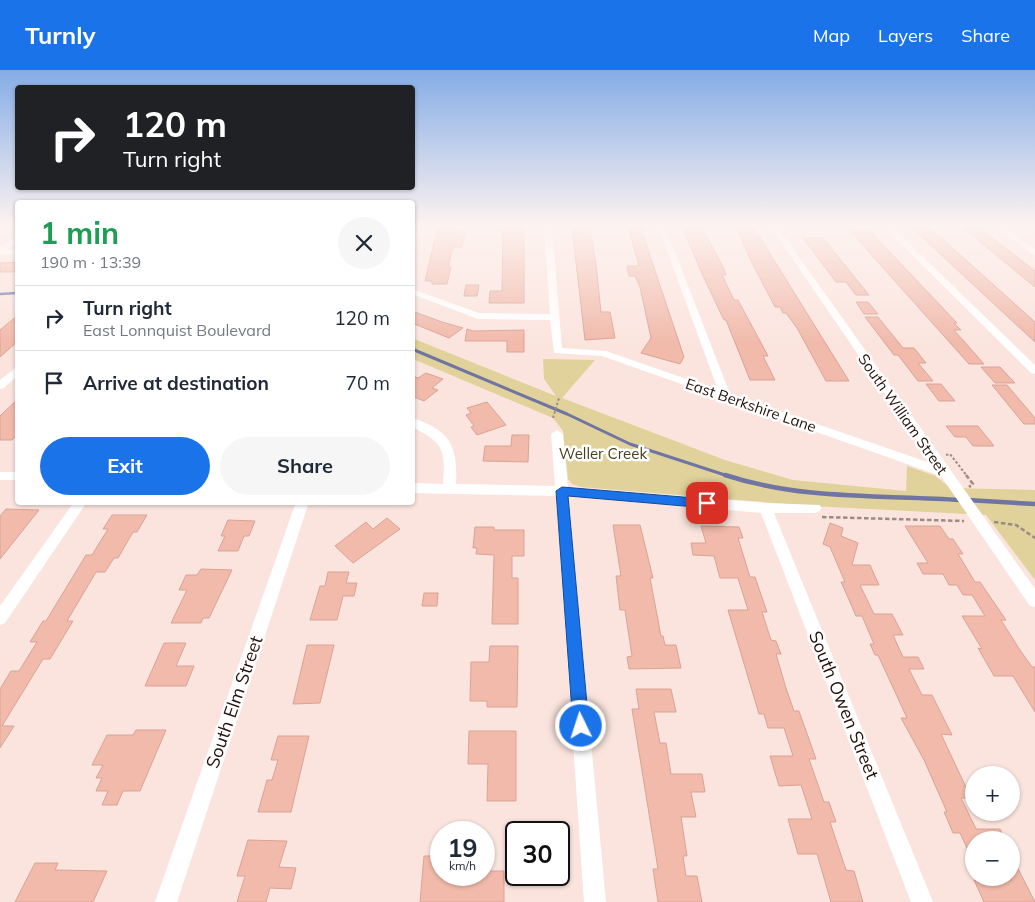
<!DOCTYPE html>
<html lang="en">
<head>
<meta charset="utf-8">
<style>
	body { margin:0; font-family:Mulish,sans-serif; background:#f6f6f7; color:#1f2937; height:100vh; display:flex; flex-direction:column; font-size:19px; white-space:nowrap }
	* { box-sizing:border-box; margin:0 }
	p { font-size:16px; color:#747a83 }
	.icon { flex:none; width:28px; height:28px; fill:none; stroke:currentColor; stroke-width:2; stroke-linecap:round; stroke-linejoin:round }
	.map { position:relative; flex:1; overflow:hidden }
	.sheet { position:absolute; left:15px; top:130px; width:400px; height:305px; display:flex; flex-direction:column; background:#fff; border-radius:5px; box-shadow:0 1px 4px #0004 }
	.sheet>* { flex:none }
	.banner { position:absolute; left:15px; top:15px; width:400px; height:105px; border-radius:5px; box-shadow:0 1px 4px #0004; background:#202124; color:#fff; overflow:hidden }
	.buttons { position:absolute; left:965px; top:696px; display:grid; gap:10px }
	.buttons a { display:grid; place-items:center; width:55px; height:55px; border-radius:50%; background:#fff; box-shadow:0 1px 4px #0004; font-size:25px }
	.speed { position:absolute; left:430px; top:751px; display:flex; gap:10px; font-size:25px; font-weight:700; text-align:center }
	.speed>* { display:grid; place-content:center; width:65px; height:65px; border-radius:50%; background:#fff; box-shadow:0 1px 4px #0004; line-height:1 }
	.speed small { font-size:12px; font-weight:400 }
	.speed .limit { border:2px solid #111; border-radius:8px; background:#fff; color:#111 }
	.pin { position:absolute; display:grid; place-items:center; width:42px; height:42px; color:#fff; margin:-21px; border-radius:10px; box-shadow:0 2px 8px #0006 }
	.me { position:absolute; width:55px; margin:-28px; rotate:356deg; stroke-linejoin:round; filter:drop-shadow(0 0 4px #0008) }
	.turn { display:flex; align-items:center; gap:18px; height:105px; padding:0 25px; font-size:22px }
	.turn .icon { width:65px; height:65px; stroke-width:2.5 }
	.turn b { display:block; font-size:35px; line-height:42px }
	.round { display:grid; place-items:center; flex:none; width:52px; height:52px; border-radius:26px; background:#f6f6f7 }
	.overview { display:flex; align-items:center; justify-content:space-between; height:85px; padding:0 25px }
	h1 { font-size:30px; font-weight:700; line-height:38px; color:#1e9e55 }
	.button { display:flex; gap:10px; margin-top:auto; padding:10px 25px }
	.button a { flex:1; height:58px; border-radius:30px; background:#1a73e8; color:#fff; font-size:20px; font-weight:700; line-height:58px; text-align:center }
	.button a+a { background:#f6f6f7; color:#1f2937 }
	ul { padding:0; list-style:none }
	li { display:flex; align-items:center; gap:15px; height:65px; padding:0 25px; border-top:1px solid #e0e1e3 }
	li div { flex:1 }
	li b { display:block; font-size:19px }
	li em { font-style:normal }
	header { display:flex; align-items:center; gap:30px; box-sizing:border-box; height:70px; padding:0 25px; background:#1a73e8; color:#fff }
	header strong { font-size:24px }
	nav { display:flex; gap:28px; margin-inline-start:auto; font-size:18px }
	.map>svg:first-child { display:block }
	.green { fill:#e0d29a }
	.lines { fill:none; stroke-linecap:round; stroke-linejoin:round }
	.stream-far2 { stroke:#7074a3; stroke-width:2.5 }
	.stream-far1 { stroke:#7074a3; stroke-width:3 }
	.stream { stroke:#7074a3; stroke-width:4.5 }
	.building { fill:#f1baab; stroke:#d9a395 }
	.path-far1 { stroke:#9e8983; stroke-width:2; stroke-dasharray:2.5 2; stroke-linecap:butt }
	.path { stroke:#9e8983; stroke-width:2.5; stroke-dasharray:4.5 2.5; stroke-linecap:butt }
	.minor { fill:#fff; fill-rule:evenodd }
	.route { fill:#1a73e8; stroke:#114b97 }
	.labels { text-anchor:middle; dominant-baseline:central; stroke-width:5; stroke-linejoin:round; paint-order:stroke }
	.street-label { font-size:15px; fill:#24110c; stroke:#fff }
	.park-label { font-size:15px; fill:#473e1b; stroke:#fff }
	.near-street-label { font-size:18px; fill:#24110c; stroke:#fff }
</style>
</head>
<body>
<header>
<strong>Turnly</strong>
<nav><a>Map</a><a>Layers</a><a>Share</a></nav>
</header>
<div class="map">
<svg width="1035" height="832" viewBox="0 0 1035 832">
	<rect width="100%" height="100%" fill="#fbe4de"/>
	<polygon class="green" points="412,268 556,326 544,309 543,289 595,290 562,328 725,390 793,410 906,421 907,396 936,406 950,418 1035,420 1035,510 986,445 812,436 581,417 572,414 568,409 563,361 553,348 413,289"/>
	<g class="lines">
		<polyline class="stream-far2" points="0,224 18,223"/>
		<polyline class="stream-far1" points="412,279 567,344 630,374 728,406"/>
		<g class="stream">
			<path d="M725,405C801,430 881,425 960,430"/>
			<polyline points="967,430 1035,434"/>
		</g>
	</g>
	<g class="building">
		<polygon points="438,156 455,156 454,162 465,162 462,177 453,177 448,197 451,197 447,214 432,214 432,211 425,211"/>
		<polygon points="503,156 524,156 524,233 489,233 490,221 502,221"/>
		<polygon points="628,156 640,156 684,287 680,294 641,283 651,268 640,217 635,206 629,206 627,196 639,196"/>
		<polygon points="684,156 701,156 723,197 726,205 722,205 734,230 738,230 768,286 763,286 775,310 750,310 726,250 724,250 704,208 684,161 686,161"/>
		<polygon points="910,156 928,156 1035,252 1035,272"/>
		<polygon points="961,156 977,156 1035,201 1035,217"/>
		<polygon points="572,158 590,158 596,195 601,242 610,242 615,268 585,270"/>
		<polygon points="737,158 753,158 759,166 849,311 826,311 797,258 786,243 783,243 780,237 775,237 749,187"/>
		<polygon points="851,162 871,162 957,253 954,253 961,260 954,260 984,294 969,294"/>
		<polygon points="803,168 823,168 869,225 856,225 846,212 836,212"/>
		<polygon points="18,192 18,198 14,202 0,202 0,193"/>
		<polygon points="466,215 479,215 477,226 464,226"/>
		<polygon points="856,232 868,232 878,244 864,244"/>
		<polygon points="412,241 442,252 463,258 449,268 412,253"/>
		<polygon points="18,245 18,271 0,287 0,260"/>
		<polygon points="865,247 878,247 903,278 914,278 926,293 918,293 933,311 918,311 898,285 894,285"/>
		<polygon points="467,259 473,261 524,260 524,282 507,282 507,271 465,271"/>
		<polygon points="981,297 1000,297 1015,313 995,313"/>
		<polygon points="426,303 443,309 432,318 438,320 424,331 412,326 412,306 418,308"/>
		<polygon points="926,314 941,314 955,331 939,331"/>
		<polygon points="992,315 1007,315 1035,348 1035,354 1024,354"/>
		<polygon points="18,329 18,364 12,370 0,370 0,346"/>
		<polygon points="487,332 506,355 477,365 471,357 474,356 466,345 471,343 467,338"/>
		<polygon points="946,356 978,356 994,376 973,376 966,367 955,367"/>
		<polygon points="512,365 529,365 528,392 483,391 485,376 511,376"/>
		<polygon points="6,439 39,440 0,489 0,446"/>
		<polygon points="112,445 147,445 137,462 133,462 118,488 114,488 105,502 96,502 67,551 73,551 50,589 43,589 2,656 14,656 0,678 0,619 11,601 19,601 37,572 30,572 43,551 46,551 86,485 92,485 108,459 103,459"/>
		<polygon points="387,448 400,459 353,493 335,476 366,452 373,459"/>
		<polygon points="228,450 255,451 249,466 244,466 238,481 218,481 225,466 221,466"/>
		<polygon points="830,453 843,458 841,466 858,473 852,495 870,495 879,515 860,515 874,544 892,544 903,565 893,565 903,587 918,587 924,599 909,599 922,625 932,625 952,665 941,664 971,728 961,728 976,759 1000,759 1005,770 974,770 974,793 960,763 953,763 944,742 947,742 924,690 901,648 907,648 878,585 875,585 870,574 874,574 862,546 856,546 846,523 841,512 845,512 830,477 823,474"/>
		<polygon points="613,455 640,455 653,508 650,508 661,566 663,566 665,575 676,575 681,598 629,599 627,587 632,586 625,540 620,540 616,506 621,506"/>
		<polygon points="701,456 739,457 743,468 738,468 750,507 755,507 767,542 762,542 771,570 776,571 781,584 776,584 786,618 794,641 799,641 816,689 809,689 824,732 829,732 836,752 830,752 846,800 854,801 863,832 831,832 817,784 798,784 788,749 812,749 801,715 779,716 770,686 793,686 784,658 768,658 764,644 759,644 728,540 748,540 738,508 720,508 714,486 693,485 691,473 706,473"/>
		<polygon points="905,456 940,456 949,469 953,469 963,484 958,484 975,512 980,512 1006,550 1001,550 1020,580 1032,597 1035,597 1035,642 1013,606 994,606 978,578 982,579 962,546 985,546 972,525 963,525 957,515 949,515 943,504 923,504 917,493 928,493"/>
		<polygon points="475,457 494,457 494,460 524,460 524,486 512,486 512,508 518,508 518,554 492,554 494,485 476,484 477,478 473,478"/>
		<polygon points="201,499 232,500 209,548 203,548 201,553 171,553 187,520 179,520 186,505 197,505"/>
		<polygon points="328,502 349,502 346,513 357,513 354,526 343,526 337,550 310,550 320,516 325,516"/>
		<polygon points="424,523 438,523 437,536 422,536"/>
		<polygon points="164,573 186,573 176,596 194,596 186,616 145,616"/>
		<polygon points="307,575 334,575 320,633 293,634"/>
		<polygon points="490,576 518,576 517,637 487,637 487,631 470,631 471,592 489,592"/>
		<polygon points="636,619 671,619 676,642 654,642 660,673 666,673 671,704 702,704 705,722 691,722 696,747 681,747 687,786 683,786 686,806 697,806 702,832 658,832 653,799 658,799 632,639 639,639"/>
		<polygon points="136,660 166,660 140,721 123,721 117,735 102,735 108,721 96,721 102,708 96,708 103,695 92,695 107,665 133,665"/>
		<polygon points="469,661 516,661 516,731 487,731 488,694 468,694"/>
		<polygon points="278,666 309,666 291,742 258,742 267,710 272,710 278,690 271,690"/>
		<polygon points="248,770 287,771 279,797 296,798 291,819 270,818 266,832 237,832 245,806 237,806"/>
		<polygon points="1011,785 1035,832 984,832 974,810 1011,811"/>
		<polygon points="424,786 441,786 441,805 484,805 484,801 504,801 504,832 420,832"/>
		<polygon points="35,793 58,793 55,800 107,801 93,832 15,832"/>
	</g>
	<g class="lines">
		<g class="path-far1">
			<polyline points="553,348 559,328"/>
			<polyline points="946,385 950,384 967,406"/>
		</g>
		<g class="path">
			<polyline points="966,405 973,414 969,417"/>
			<polyline points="822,447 964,451"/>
			<polyline points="994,452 1016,455 1035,468"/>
		</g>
		<g class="minor">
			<polygon points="414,156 421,156 416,172 412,174"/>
			<polygon points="544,156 552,156 562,278 606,281 718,320 658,156 665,156 730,324 933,394 770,156 777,156 1035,519 1035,537 1030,536 941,406 602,286 554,283 550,250 478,249 412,224 412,219 479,243 550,244"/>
			<polygon points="883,156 891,156 1035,295 1035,304 1031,303"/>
			<polygon points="995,156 1003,156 1035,180 1035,186"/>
			<polygon points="18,166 18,172 6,180 18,180 18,184 0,185 0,177"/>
			<polygon points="18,296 18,305 4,318 0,319 0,310"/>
			<path d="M412,348C451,360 458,377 456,414L555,416L551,364L557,360L563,364L568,417L766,433L820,435L821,438L820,441L815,443H774L933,832H911L761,443L568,426L606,832H584L556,426L412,423V413L443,414C446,380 443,372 412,357Z"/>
			<rect x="0" y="402" width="18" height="8"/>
			<polygon points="74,432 87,432 5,553 0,555 0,536"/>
			<polygon points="296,432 309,432 177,832 155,832"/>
		</g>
	</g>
	<linearGradient id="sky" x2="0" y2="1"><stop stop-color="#85ace6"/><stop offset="0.57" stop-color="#fdf3f0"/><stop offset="1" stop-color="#fdf3f0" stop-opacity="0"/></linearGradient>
	<rect width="1035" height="273" fill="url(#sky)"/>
	<polygon class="route" points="562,417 707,429 712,433 707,438 568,426 589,656 586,662 581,664 575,662 573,656 556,421"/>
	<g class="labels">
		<g class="street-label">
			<text transform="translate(751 335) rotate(19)">East Berkshire Lane</text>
			<text transform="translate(903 344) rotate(55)">South William Street</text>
		</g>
		<g class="park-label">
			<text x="603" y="383">Weller Creek</text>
		</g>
		<g class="near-street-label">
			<text transform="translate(234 632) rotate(-71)">South Elm Street</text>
			<text transform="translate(844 635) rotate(68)">South Owen Street</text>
		</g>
	</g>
</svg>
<div class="buttons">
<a>+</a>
<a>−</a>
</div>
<div class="speed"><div>19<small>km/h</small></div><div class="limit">30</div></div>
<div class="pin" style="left:707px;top:433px;background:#d93025"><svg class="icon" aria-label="arrive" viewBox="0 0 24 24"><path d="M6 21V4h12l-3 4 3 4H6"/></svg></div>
<svg class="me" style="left:581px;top:656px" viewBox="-20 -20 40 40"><circle r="17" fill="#1a73e8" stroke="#fff" stroke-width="3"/><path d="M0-11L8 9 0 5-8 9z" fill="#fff"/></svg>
<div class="banner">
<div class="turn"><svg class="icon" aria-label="right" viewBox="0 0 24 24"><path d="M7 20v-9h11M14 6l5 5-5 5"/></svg><div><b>120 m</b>Turn right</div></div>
</div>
<section class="sheet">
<div class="overview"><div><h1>1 min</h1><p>190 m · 13:39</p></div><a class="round"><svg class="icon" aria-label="close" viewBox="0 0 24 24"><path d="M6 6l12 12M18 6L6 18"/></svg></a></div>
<ul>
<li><svg class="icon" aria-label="right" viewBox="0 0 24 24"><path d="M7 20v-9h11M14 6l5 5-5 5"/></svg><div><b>Turn right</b><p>East Lonnquist Boulevard</p></div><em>120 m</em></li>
<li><svg class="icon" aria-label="arrive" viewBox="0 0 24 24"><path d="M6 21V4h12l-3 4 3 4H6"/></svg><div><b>Arrive at destination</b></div><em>70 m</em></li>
</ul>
<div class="button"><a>Exit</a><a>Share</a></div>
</section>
</div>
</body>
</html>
